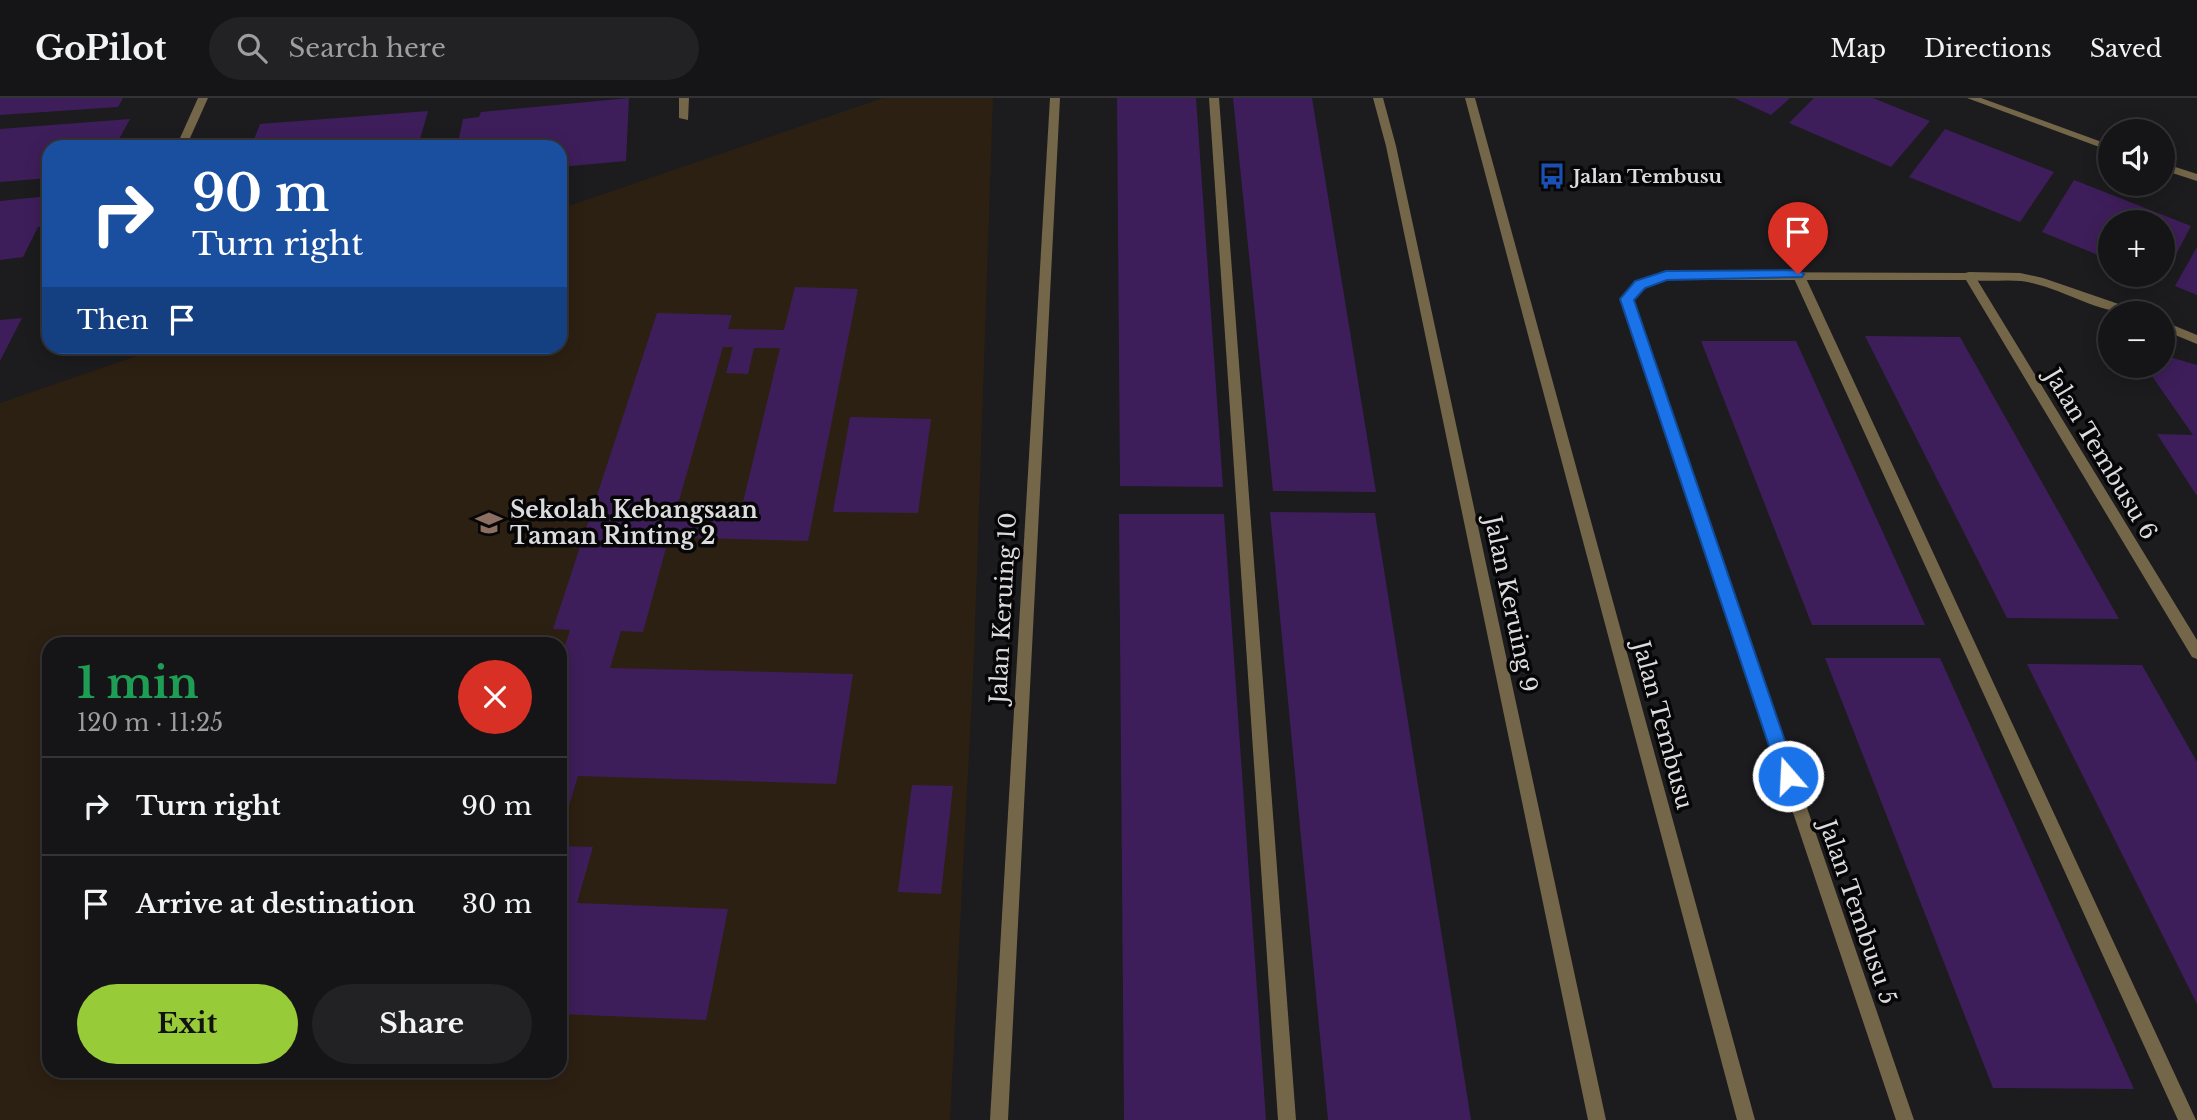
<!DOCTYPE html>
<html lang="en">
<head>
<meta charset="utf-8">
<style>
	body { margin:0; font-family:"Libre Baskerville",serif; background:#222123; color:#f1f3f6; height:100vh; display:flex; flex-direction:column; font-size:26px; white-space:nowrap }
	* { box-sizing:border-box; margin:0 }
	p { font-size:23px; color:#9d9ea1 }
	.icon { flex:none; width:38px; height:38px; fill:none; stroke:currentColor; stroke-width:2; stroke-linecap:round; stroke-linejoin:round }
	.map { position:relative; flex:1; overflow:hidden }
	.panel { position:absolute; left:42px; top:539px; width:525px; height:441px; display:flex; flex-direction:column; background:#151416; border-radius:21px; box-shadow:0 4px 18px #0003,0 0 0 2px #343335 }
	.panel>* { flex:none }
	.guide { position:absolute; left:42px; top:42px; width:525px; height:214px; border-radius:21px; box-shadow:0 4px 18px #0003,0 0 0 2px #343335; background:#1a4fa0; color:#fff; overflow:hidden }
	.controls { position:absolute; left:2098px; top:21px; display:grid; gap:14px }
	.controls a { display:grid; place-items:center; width:77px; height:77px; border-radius:50%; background:#151416; box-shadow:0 4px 18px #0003,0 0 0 2px #343335; font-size:35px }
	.pin { position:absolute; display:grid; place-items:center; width:60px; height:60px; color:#fff; margin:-72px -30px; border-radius:50% 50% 50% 0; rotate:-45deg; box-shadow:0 0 7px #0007 }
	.pin .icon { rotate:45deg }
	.me { position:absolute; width:77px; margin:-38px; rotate:341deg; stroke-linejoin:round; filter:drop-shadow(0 0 5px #0008) }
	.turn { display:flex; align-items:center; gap:24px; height:147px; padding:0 35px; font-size:32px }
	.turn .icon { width:91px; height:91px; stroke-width:2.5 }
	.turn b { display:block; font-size:49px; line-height:60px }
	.then { display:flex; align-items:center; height:66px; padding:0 35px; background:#0003; gap:14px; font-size:26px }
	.round { display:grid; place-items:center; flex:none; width:74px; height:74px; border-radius:37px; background:#222123 }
	.summary { display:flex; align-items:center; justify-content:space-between; height:119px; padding:0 35px }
	h1 { font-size:42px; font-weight:700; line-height:52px; color:#1e9e55 }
	.action { display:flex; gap:14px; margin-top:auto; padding:14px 35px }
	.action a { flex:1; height:80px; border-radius:42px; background:#97cc38; color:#111; font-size:28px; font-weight:700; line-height:80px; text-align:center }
	.action a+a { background:#222123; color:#f1f3f6 }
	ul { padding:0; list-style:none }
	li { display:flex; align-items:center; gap:21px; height:98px; padding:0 35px; border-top:2px solid #343335 }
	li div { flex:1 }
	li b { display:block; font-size:26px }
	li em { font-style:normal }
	header { display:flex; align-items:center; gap:42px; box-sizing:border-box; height:98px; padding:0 35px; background:#151416; border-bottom:2px solid #343335 }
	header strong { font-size:33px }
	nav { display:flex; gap:38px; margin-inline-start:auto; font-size:24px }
	.search { width:490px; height:63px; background:#222123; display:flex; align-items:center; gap:18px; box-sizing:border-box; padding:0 24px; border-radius:38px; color:#9d9ea1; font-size:26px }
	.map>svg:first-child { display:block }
	.education { fill:#2c2012; fill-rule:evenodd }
	.building { fill:#3e1e5a; fill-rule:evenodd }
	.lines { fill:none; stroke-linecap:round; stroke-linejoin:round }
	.service { fill:#746648; fill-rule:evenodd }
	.minor { fill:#746648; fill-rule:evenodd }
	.tertiary { fill:#746648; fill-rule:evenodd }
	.route { fill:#1a73e8; stroke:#114b97; stroke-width:2 }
	.labels { text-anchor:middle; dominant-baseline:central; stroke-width:7; stroke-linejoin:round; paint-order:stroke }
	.far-poi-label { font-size:19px; font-weight:bold; fill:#dcdbde; stroke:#070607; text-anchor:start }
	.street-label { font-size:23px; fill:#dcdbde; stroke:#070607 }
	.poi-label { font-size:23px; font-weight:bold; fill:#dcdbde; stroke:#070607; text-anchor:start }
</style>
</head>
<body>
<header>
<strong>GoPilot</strong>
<div class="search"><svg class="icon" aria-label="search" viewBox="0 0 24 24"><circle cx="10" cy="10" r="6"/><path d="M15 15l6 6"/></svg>Search here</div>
<nav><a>Map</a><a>Directions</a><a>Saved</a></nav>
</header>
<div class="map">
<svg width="2197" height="1022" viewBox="0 0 2197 1022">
	<rect width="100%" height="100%" fill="#1c1b1e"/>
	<path class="education" d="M883,0H993L974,558L950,1022H0V305L163,249L560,248V111ZM49,546H560V973H49Z"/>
	<g class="building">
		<polygon points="0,0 123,0 118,9 0,17"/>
		<polygon points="629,0 626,63 560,69 560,49 457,49 463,21 479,19 481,14"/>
		<polygon points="1117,0 1196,0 1223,389 1120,388"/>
		<polygon points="1233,0 1312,0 1376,394 1273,393"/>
		<polygon points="1734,0 1790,0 1771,17"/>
		<polygon points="1814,0 1873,0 1930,23 1891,69 1789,25"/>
		<polygon points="428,13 419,45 438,44 437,49 251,49 260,26"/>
		<polygon points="130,21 117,45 49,49 49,80 0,84 0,31"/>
		<polygon points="1945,31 2054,74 2020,124 1909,79"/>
		<polygon points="2074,82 2191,128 2162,183 2147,177 2163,177 2163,124 2110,124 2110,162 2042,134"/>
		<polygon points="49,98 49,127 38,129 23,159 0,162 0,103"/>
		<polygon points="2197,149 2197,197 2175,188"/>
		<path d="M795,189L858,191L808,443L669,439L643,534L621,533L610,570L853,576L836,686L578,678L560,737V563L570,532L553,531L657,215L732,217L728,231L784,232ZM723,249H733L726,275L748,276L754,250H780L739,421L674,420Z"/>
		<polygon points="22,220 0,263 0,222"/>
		<polygon points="1865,238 1960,239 2119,521 2007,520"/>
		<polygon points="1701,243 1796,243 1925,527 1812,527"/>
		<polygon points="2163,257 2197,267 2197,398 2157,336 2193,337 2145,268 2163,268"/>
		<polygon points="850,319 931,321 918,415 833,414"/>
		<polygon points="1270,414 1375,415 1471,1022 1328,1022"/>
		<polygon points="1119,416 1224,416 1266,1022 1124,1022"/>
		<polygon points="1825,560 1940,560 2134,991 1993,990"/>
		<polygon points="2027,566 2142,567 2197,664 2197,906"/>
		<polygon points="912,687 953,688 941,796 898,794"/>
		<polygon points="560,748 593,749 577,805 728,811 706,922 560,916"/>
	</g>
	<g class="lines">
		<g class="service">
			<polygon points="679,0 689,0 688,22 679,20"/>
			<polygon points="1209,0 1219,0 1296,1022 1278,1022"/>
			<polygon points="1798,172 1804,176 2196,1022 2178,1022 1792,176"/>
			<path d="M1969,174L2020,175L2043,180L2136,212L2138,215C2097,217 2061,188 2021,183C2002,181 1983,185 1965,181V175Z"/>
			<polygon points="2163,223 2197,237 2197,246 2163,232"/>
		</g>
		<g class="minor">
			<polygon points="198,0 208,0 186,49 176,49"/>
			<polygon points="1050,0 1060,0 1008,1022 990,1022"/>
			<polygon points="1373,0 1383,0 1396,48 1606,1022 1588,1022 1386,48"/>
			<polygon points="1967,0 1981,0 2110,47 2110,53"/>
			<polygon points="2163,65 2197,76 2197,83 2163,72"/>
			<polygon points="1666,174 1973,175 2197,542 2197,561 2192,559 1966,182 1666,182 1644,189 1633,202 1914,1022 1896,1022 1621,201 1636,183"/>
		</g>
		<polygon class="tertiary" points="1465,0 1475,0 1755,1022 1737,1022"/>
	</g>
	<polygon class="route" points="1798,172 1804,176 1802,179 1667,182 1645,190 1634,202 1797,678 1794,684 1788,686 1782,684 1779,678 1620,201 1635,183 1666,173"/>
	<defs>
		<g id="bus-bare" transform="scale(2.1)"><path d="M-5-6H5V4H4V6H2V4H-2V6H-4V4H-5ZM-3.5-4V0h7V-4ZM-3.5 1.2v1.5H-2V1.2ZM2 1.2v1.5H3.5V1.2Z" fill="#1a4fb4" stroke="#070607" stroke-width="2.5" paint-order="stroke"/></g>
		<g id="school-bare" transform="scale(2.1)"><path d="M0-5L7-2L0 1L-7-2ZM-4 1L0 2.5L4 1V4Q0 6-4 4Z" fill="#8d6e63" stroke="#070607" stroke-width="2.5" paint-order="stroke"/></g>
	</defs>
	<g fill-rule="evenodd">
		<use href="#bus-bare" x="1552" y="78"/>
		<use href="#school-bare" x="489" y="425"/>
	</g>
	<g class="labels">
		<g class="far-poi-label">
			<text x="1573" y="78">Jalan Tembusu</text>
		</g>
		<g class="street-label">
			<text transform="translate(2101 356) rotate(59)">Jalan Tembusu 6</text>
			<text transform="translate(1511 506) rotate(78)">Jalan Keruing 9</text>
			<text transform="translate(1003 510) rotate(-87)">Jalan Keruing 10</text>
			<text transform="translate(1663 627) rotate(75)">Jalan Tembusu</text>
			<text transform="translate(1858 814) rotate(71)">Jalan Tembusu 5</text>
		</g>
		<g class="poi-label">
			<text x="510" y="412">Sekolah Kebangsaan<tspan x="510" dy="26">Taman Rinting 2</tspan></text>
		</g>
	</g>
</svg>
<div class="controls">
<a><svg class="icon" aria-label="sound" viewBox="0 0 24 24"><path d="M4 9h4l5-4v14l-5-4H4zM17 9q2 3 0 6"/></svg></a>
<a>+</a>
<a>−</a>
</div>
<div class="pin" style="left:1798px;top:176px;background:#d93025"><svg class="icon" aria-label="arrive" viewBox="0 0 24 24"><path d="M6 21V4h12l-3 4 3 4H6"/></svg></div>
<svg class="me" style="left:1788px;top:678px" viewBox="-20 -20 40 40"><circle r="17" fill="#1a73e8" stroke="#fff" stroke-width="3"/><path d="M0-11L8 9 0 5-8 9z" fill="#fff"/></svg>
<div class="guide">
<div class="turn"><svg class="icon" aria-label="right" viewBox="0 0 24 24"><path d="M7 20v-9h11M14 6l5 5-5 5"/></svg><div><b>90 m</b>Turn right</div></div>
<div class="then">Then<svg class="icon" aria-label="arrive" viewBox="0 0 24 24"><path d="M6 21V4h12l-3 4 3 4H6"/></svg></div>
</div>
<section class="panel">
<div class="summary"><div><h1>1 min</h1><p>120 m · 11:25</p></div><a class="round" style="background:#d93025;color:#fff"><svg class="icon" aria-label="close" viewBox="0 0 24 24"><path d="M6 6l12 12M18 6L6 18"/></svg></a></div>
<ul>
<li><svg class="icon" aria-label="right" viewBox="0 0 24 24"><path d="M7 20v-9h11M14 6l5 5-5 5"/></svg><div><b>Turn right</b></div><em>90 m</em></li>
<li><svg class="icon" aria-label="arrive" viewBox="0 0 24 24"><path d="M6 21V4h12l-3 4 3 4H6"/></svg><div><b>Arrive at destination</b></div><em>30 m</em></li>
</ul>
<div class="action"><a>Exit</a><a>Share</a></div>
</section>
</div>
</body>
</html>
